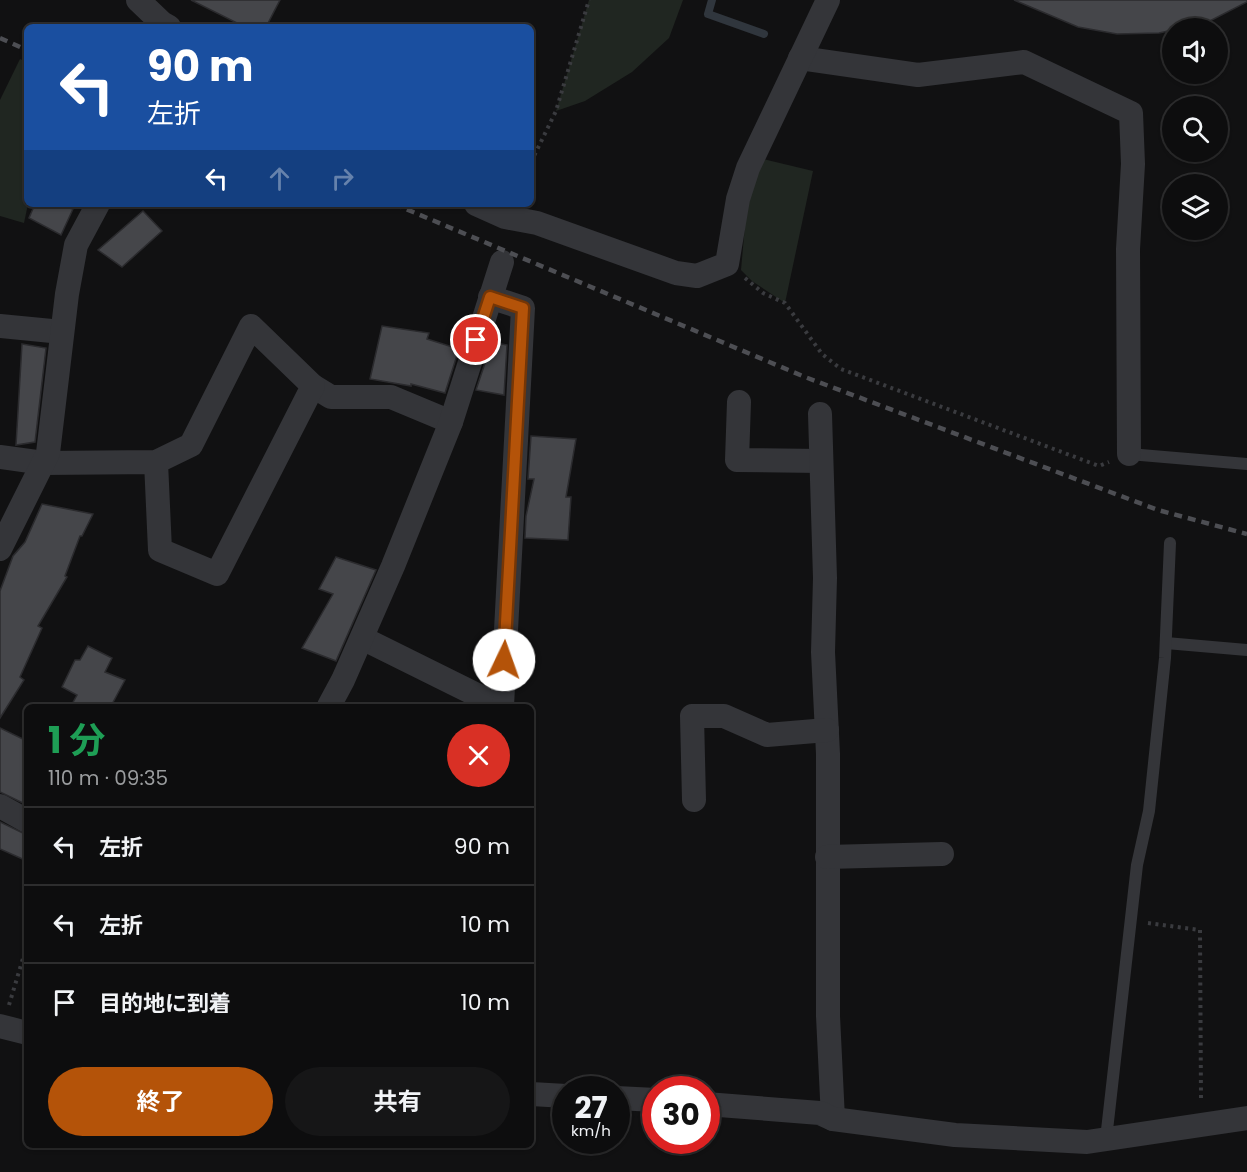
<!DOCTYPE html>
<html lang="ja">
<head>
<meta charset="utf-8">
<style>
	body { margin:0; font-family:Poppins,"Noto Sans JP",sans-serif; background:#161617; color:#f1f3f6; height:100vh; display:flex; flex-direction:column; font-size:22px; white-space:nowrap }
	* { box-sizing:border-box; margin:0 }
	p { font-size:20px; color:#9a9c9e }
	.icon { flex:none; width:33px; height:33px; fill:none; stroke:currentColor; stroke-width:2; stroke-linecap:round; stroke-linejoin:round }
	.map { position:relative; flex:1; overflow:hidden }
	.details { position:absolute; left:24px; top:704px; width:510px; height:444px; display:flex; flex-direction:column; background:#0d0d0e; border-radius:9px; box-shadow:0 2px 4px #0004,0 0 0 2px #2d2d2e }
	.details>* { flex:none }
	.top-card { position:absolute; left:24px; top:24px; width:510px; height:183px; border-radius:9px; box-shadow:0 2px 4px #0004,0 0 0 2px #2d2d2e; background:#1a4fa0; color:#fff; overflow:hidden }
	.controls { position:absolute; left:1162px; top:18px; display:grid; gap:12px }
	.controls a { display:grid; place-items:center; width:66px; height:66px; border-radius:50%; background:#0d0d0e; box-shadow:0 2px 4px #0004,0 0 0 2px #2d2d2e; font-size:30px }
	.speed { position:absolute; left:552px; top:1076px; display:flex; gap:12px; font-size:30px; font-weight:700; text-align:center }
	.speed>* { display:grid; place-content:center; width:78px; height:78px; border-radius:50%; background:#0d0d0e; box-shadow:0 2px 4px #0004,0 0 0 2px #2d2d2e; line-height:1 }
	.speed small { font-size:15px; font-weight:400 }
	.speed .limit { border:9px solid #d22; background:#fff; color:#111 }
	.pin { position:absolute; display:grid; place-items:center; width:51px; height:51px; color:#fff; margin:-26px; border:3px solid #fff; border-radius:50%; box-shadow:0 2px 6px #0007 }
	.me { position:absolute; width:66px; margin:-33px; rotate:3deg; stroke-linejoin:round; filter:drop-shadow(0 0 4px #0008) }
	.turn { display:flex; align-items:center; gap:21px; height:126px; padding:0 24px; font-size:27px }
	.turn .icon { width:78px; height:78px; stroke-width:2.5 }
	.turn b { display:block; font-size:42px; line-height:51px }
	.lanes { display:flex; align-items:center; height:57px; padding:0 24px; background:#0003; justify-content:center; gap:30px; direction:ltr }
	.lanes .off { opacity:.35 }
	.round { display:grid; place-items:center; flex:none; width:63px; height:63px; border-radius:32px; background:#161617 }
	.summary { display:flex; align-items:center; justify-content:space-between; height:102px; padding:0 24px }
	h1 { font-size:36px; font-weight:700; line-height:45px; color:#1e9e55 }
	.button { display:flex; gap:12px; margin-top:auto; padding:12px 24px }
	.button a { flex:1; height:69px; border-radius:36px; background:#b45309; color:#fff; font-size:24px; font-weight:700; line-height:69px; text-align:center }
	.button a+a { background:#161617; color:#f1f3f6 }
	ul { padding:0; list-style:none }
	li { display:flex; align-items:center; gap:18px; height:78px; padding:0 24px; border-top:2px solid #2d2d2e }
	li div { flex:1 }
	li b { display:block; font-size:22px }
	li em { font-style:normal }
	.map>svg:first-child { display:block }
	.green { fill:#202621 }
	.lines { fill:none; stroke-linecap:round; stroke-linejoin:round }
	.stream { stroke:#30363d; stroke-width:8 }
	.building { fill:#45464a; stroke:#2b2b2e; stroke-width:1.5 }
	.path { stroke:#3a3b3f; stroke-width:4; stroke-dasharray:3 4.5; stroke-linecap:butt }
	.lane { stroke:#343539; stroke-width:12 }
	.street { stroke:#343539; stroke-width:24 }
	.rail { stroke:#4d4e53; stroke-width:4.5; stroke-dasharray:8 6; stroke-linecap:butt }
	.route-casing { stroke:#753606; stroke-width:15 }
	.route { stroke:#b45309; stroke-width:10 }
</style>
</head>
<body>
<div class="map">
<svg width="1247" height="1172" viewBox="0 0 1247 1172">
	<rect width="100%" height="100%" fill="#111112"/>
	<g class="green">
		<polygon points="589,0 683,0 669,38 632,72 585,101 556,111"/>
		<polygon points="20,59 27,62 28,204 24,223 0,216 0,100"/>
		<polygon points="763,159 813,171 785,303 752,281 741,270 747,203"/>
	</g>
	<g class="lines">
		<polyline class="stream" points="712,0 708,14 764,34"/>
	</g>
	<g class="building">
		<polygon points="191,0 280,0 266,27 245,27"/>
		<polygon points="1014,0 1247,0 1247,2 1202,25 1173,28 1173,30 1159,33 1117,34 1078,27"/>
		<polygon points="35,204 57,204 73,209 61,235 29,218"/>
		<polygon points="143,211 162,231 122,267 98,250"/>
		<polygon points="382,326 429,333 427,339 459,349 445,393 411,384 411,386 370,379"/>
		<polygon points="492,342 507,345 504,395 476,390 487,357 489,358"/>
		<polygon points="22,344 46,348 35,442 16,445"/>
		<polygon points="531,436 576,439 566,497 571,497 568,540 525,538 526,516 534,479 528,479"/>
		<polygon points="42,504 93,514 82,536 80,536 65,576 67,577 38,626 42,628 20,677 24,680 0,718 0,591 13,556 25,542"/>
		<polygon points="336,557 376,570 336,661 302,648 333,594 319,589"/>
		<polygon points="88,646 112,658 105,672 125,680 111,706 71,706 77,695 62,687 75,660 80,660"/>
		<polygon points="0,728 27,741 27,805 0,792"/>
		<polygon points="0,822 27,835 27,861 0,849"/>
	</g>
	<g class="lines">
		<g class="path">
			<polyline points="531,162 556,111 589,0"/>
			<polyline points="745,278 763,293 785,303 822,354 841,369 1099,466 1109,462"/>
			<polyline points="1148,923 1200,930 1201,1100"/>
			<polyline points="9,1005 27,945"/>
		</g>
		<g class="lane">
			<polyline points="1129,454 1247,464"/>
			<polyline points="1166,643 1247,650"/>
			<polyline points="1106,1139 1137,865 1149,811 1165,658 1170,543"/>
		</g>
		<g class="street">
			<polyline points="138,0 162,23 169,27"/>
			<polyline points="800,58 918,75 1024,62 1131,113 1133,164 1128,249 1129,454"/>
			<polyline points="476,204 505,217 537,223 676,273 697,276 727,264 738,199 748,168 828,0"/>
			<polyline points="490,297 523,308 502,706"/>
			<polyline points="0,326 62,332"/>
			<polyline points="313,386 331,397 391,397 451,422"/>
			<polyline points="739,402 737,460 821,461"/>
			<polyline points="820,414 825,578 823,652 828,754 828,1016 833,1119"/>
			<polyline points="0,457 44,463 156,462 160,550 217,574 313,386 251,326 191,445 156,462"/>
			<polyline points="0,549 48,453 67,294 76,245 98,204"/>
			<polyline points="362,638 481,697"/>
			<polyline points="329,706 343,680 393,566 451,422 502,262"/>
			<polyline points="694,800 692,716 724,716 767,735 827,730"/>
			<polyline points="0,806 27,821"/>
			<polyline points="827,857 942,854"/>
			<polyline points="0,1026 27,1033"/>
			<polyline points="531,1094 566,1096"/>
			<polyline points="616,1098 656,1100"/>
			<polyline points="706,1104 820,1113 833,1119 955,1135 1087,1142 1247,1118"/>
		</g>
		<g class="rail">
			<polyline points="0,38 27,50"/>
			<polyline points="394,204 805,377 1158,510 1247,534"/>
		</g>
	</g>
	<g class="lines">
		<g class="route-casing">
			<polyline id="route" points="476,340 490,297 523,308 504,660"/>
		</g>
		<use href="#route" class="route"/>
	</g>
</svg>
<div class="controls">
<a><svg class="icon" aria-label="sound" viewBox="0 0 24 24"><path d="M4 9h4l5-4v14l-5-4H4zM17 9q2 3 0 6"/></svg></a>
<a><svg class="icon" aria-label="search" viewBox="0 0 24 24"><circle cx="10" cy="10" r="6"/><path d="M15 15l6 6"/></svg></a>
<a><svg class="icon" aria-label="layers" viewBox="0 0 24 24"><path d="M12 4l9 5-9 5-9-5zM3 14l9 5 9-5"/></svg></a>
</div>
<div class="speed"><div>27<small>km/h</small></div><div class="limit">30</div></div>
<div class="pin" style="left:476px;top:340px;background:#d93025"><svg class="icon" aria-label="arrive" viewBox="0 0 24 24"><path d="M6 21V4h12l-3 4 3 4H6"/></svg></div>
<svg class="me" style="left:504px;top:660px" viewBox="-20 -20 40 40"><circle r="19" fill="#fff"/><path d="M0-13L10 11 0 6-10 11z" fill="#b45309"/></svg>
<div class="top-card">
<div class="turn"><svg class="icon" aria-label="left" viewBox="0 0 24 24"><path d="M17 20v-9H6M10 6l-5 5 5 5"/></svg><div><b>90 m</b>左折</div></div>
<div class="lanes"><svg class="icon" aria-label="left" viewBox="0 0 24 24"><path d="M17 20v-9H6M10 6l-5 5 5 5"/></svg><svg class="icon off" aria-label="ahead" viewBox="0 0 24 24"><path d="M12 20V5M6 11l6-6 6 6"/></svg><svg class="icon off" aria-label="right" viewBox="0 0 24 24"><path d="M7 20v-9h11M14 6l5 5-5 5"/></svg></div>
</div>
<section class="details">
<div class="summary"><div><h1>1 分</h1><p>110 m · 09:35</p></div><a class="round" style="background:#d93025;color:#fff"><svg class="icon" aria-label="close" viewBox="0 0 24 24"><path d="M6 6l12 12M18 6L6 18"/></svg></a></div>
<ul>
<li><svg class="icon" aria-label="left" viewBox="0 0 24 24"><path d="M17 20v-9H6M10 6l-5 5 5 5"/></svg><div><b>左折</b></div><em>90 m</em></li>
<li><svg class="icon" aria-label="left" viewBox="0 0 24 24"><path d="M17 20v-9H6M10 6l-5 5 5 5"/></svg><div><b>左折</b></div><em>10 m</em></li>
<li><svg class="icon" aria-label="arrive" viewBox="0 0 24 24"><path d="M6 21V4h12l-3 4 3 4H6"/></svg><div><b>目的地に到着</b></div><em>10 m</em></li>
</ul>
<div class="button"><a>終了</a><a>共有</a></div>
</section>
</div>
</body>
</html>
